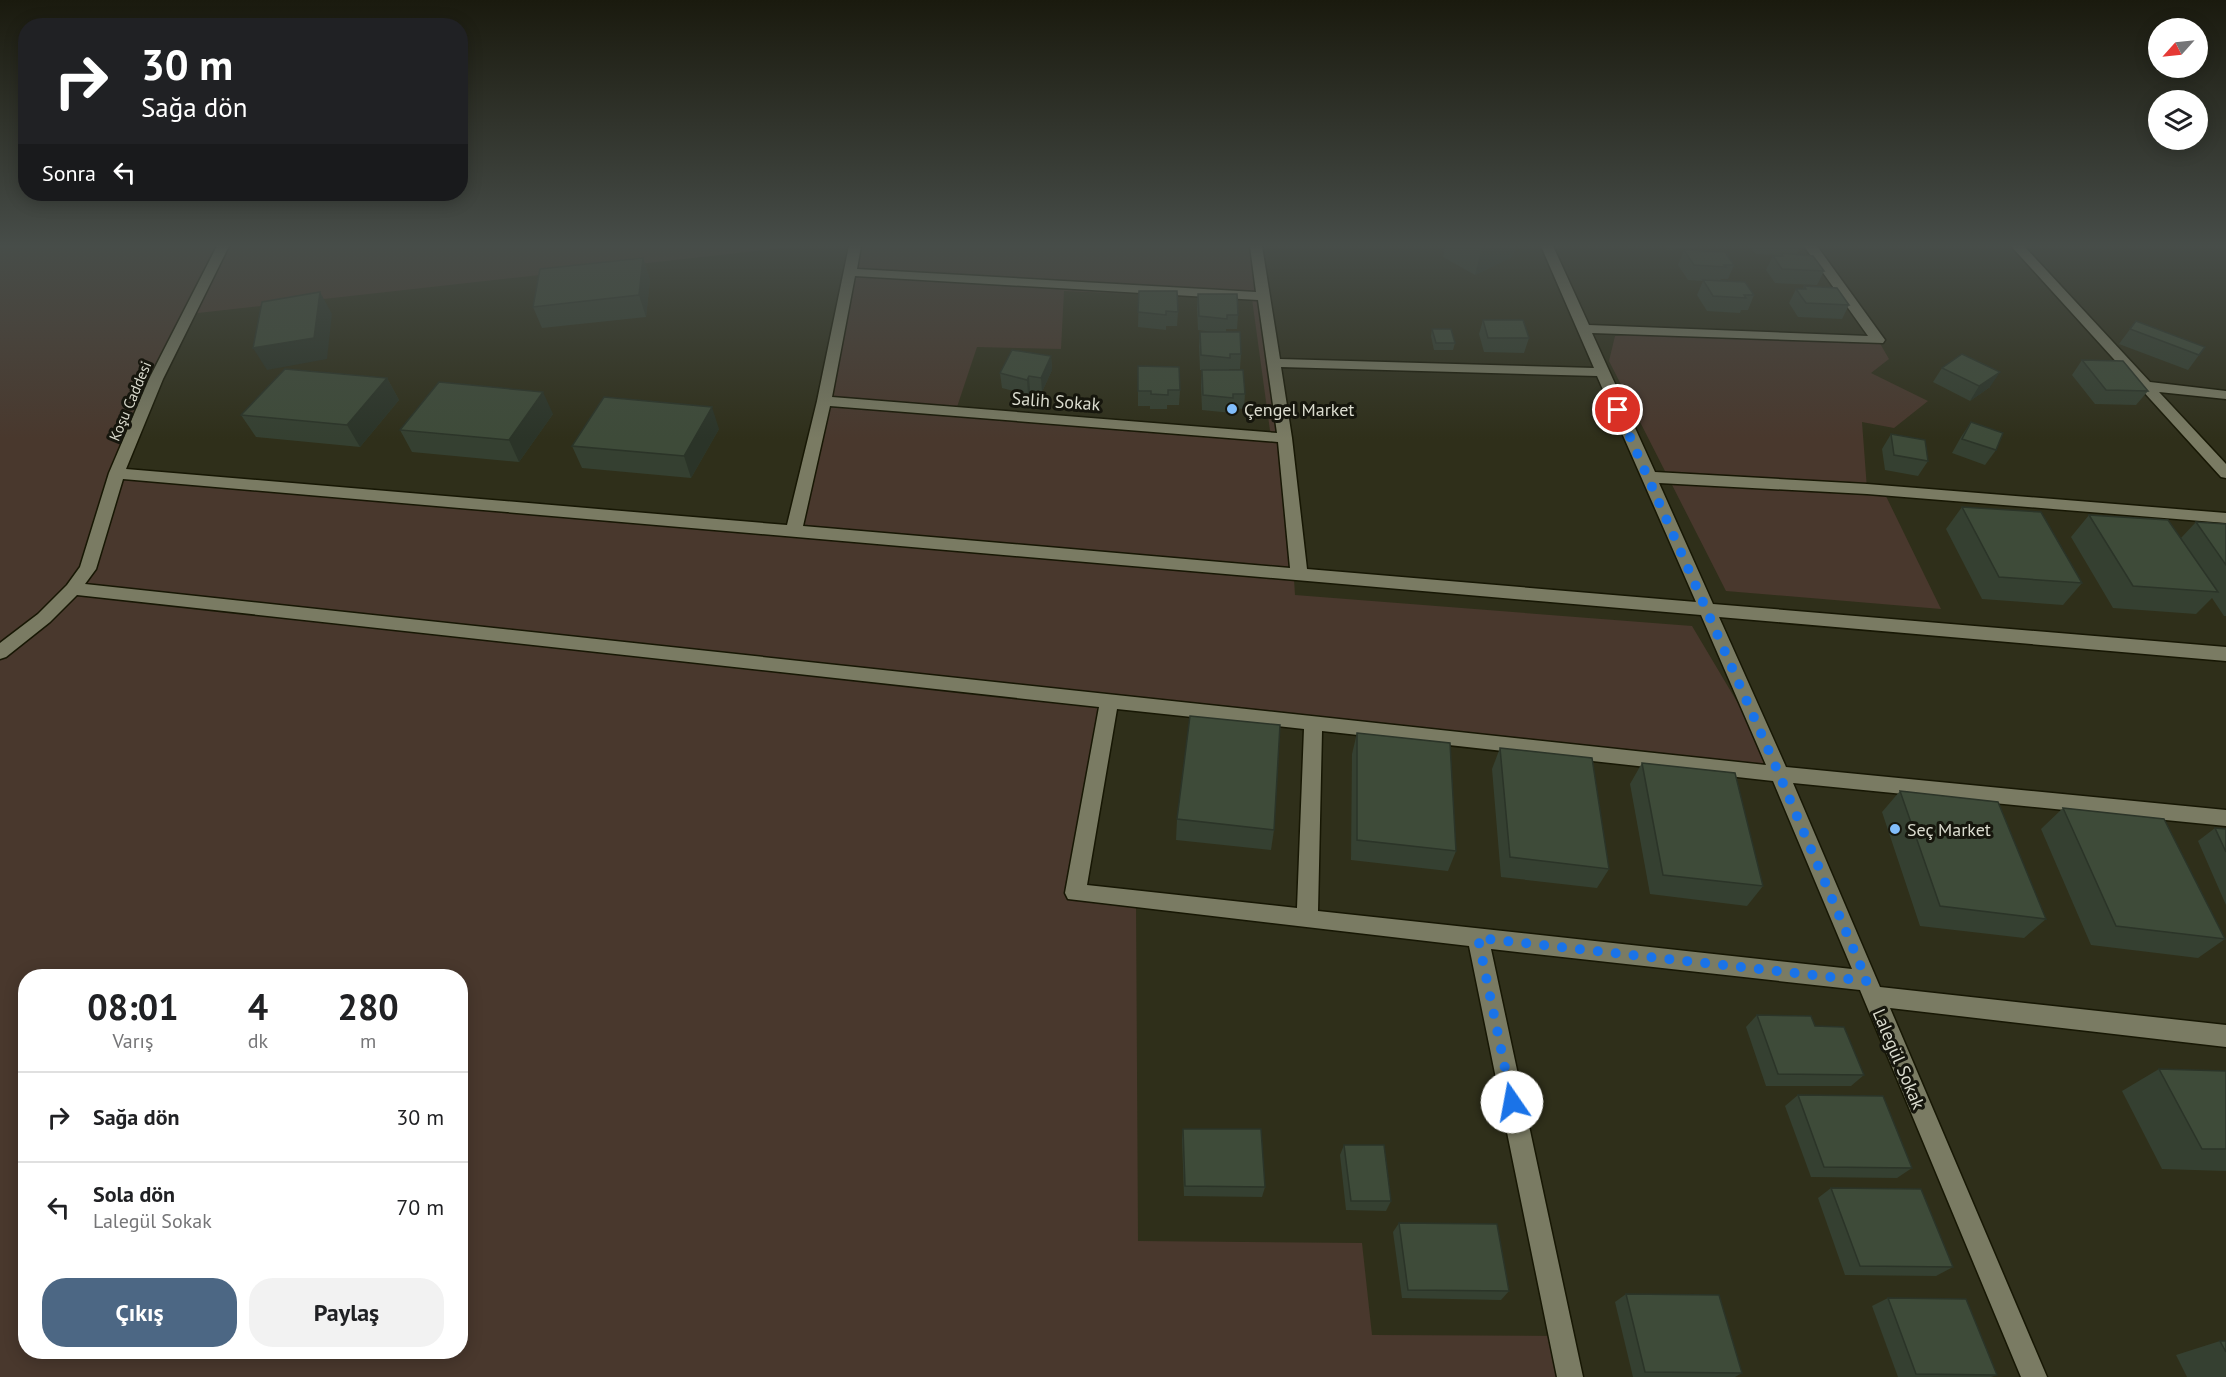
<!DOCTYPE html>
<html lang="tr">
<head>
<meta charset="utf-8">
<style>
	body { margin:0; font-family:"PT Sans",sans-serif; background:#f2f2f2; color:#202124; height:100vh; display:flex; flex-direction:column; font-size:22px; white-space:nowrap }
	* { box-sizing:border-box; margin:0 }
	p { font-size:20px; color:#757577 }
	.icon { flex:none; width:33px; height:33px; fill:none; stroke:currentColor; stroke-width:2; stroke-linecap:round; stroke-linejoin:round }
	.map { position:relative; flex:1; overflow:hidden }
	.sheet { position:absolute; left:18px; top:969px; width:450px; height:390px; display:flex; flex-direction:column; background:#fff; border-radius:24px; box-shadow:0 3px 15px #0003 }
	.sheet>* { flex:none }
	.top-card { position:absolute; left:18px; top:18px; width:450px; height:183px; border-radius:24px; box-shadow:0 3px 15px #0003; background:#202124; color:#fff; overflow:hidden }
	.needle { width:39px; rotate:243deg }
	.tools { position:absolute; left:2148px; top:18px; display:grid; gap:12px }
	.tools a { display:grid; place-items:center; width:60px; height:60px; border-radius:50%; background:#fff; box-shadow:0 3px 15px #0003; font-size:30px }
	.pin { position:absolute; display:grid; place-items:center; width:51px; height:51px; color:#fff; margin:-26px; border:3px solid #fff; border-radius:50%; box-shadow:0 2px 6px #0007 }
	.me { position:absolute; width:66px; margin:-33px; rotate:348deg; stroke-linejoin:round; filter:drop-shadow(0 0 4px #0008) }
	.turn { display:flex; align-items:center; gap:21px; height:126px; padding:0 24px; font-size:27px }
	.turn .icon { width:78px; height:78px; stroke-width:2.5 }
	.turn b { display:block; font-size:42px; line-height:51px }
	.then { display:flex; align-items:center; height:57px; padding:0 24px; background:#0003; gap:12px; font-size:22px }
	.eta { display:flex; justify-content:space-evenly; align-items:center; height:102px; text-align:center }
	.eta b { font-size:36px; font-weight:600; line-height:42px }
	.cta { display:flex; gap:12px; margin-top:auto; padding:12px 24px }
	.cta a { flex:1; height:69px; border-radius:24px; background:#4c6784; color:#fff; font-size:24px; font-weight:600; line-height:69px; text-align:center }
	.cta a+a { background:#f2f2f2; color:#202124 }
	ul { padding:0; list-style:none }
	li { display:flex; align-items:center; gap:18px; height:90px; padding:0 24px; border-top:2px solid #e0e0e0 }
	li div { flex:1 }
	li b { display:block; font-size:22px }
	li em { font-style:normal }
	.map>svg:first-child { display:block }
	.green { fill:#49382d; fill-rule:evenodd }
	.lines { fill:none; stroke-linecap:round; stroke-linejoin:round }
	.minor-casing { stroke:#171704; stroke-width:3 }
	.minor { fill:#7a7b63; fill-rule:evenodd }
	.wall { fill:#354031 }
	.shaded-wall { fill:#2b3428 }
	.building { fill:#3e4b39; stroke:#2b3428; stroke-width:1.5 }
	.route { stroke:#1a73e8; stroke-width:10; stroke-dasharray:0 18 }
	.poi-dot { fill:#81bdfa; stroke:#16160d; stroke-width:2 }
	.labels { text-anchor:middle; dominant-baseline:central; stroke-width:6; stroke-linejoin:round; paint-order:stroke }
	.far-street-label { font-size:15px; fill:#dbdccf; stroke:#16160d }
	.street-label { font-size:18px; fill:#dbdccf; stroke:#16160d }
	.poi-label { font-size:18px; fill:#dbdccf; stroke:#16160d; text-anchor:start }
</style>
</head>
<body>
<div class="map">
<svg width="2226" height="1377" viewBox="0 0 2226 1377">
	<rect width="100%" height="100%" fill="#2f2f1a"/>
	<g class="green">
		<path d="M0,246H801L189,314L117,473L794,531L855,246H1256L1285,438L1295,595L1692,626L1780,774L1110,701L1075,892L1136,900L1138,1241L1362,1243L1372,1335L1562,1336L1570,1377H0ZM1064,291L1252,299L1271,438L955,413L977,347L1061,349ZM26,976H460V1352H26Z"/>
		<polygon points="1680,331 1878,340 1889,359 1871,373 1928,401 1894,428 1862,422 1867,489 1883,490 1941,609 1726,591 1609,361 1615,336"/>
	</g>
	<g class="lines">
		<g class="minor-casing">
			<g id="minor">
				<path d="M217,246H229L163,379L126,469L787,525L817,401L849,246H861L857,269L1256,292L1250,246H1262L1280,359L1594,368L1541,246H1553L1589,325L1868,336L1804,246H1817L1885,340L1883,343L1592,333L1655,472L1867,484L2226,513V523L1867,494L1659,483L1713,604L2226,647V661L1719,617L1786,767L2226,810V826L1793,783L1880,987L2226,1025V1047L1890,1008L2047,1377H2021L1860,990L1491,949L1583,1377H1557L1469,946L1068,899L1065,893L1099,707L77,595L50,622L6,657L0,659V643L38,614L67,585L80,567L109,473L149,379ZM855,276L1258,300L1277,433L832,397ZM1281,367L1597,376L1696,602L1307,569L1292,438ZM830,406L1278,442L1290,568L803,526ZM123,479L1701,615L1766,765L85,584L96,569ZM1117,709L1304,729L1297,908L1087,885ZM1322,731L1773,781L1852,969L1318,911Z"/>
				<polygon points="2011,246 2024,246 2150,382 2226,391 2226,399 2159,392 2226,464 2226,478 2221,477"/>
			</g>
		</g>
		<use href="#minor" class="minor"/>
	</g>
	<g class="wall">
		<polygon points="1445,246 1515,246 1512,257 1475,275 1443,257"/>
		<polygon points="1665,246 1697,246 1696,247 1668,250"/>
		<polygon points="1750,246 1801,246 1797,254 1824,271 1817,285 1775,283 1766,270 1773,256 1780,255 1756,254"/>
		<polygon points="1684,250 1734,265 1728,279 1721,279 1720,281 1754,295 1748,310 1741,310 1740,313 1707,311 1697,295 1703,281 1688,280 1678,265"/>
		<polygon points="643,258 650,280 646,317 542,328 533,307"/>
		<polygon points="1804,286 1849,305 1842,319 1798,317 1789,303 1796,289 1803,289"/>
		<polygon points="1139,291 1178,312 1177,326 1166,326 1166,330 1138,327"/>
		<polygon points="1198,294 1238,315 1237,329 1226,329 1226,332 1241,354 1240,369 1229,369 1229,370 1245,394 1244,409 1232,408 1232,413 1202,410 1201,385 1202,370 1200,370 1199,346 1200,332 1212,332 1198,330 1197,308"/>
		<polygon points="1483,320 1529,338 1524,353 1484,352 1479,334"/>
		<polygon points="2136,321 2199,355 2188,370 2119,344"/>
		<polygon points="1432,329 1455,343 1453,350 1434,350 1431,336"/>
		<polygon points="1051,356 1052,370 1042,392 1030,391 1028,395 1002,388 1000,373"/>
		<polygon points="2082,360 2148,391 2136,405 2095,404 2072,375"/>
		<polygon points="1138,366 1180,390 1179,405 1167,405 1167,409 1150,409 1150,406 1138,406"/>
		<polygon points="1942,368 1990,387 1970,401 1933,382"/>
		<polygon points="387,378 399,400 360,447 256,437 241,415"/>
		<polygon points="553,414 519,462 412,452 400,430"/>
		<polygon points="1971,422 1996,450 1985,465 1952,453 1961,437"/>
		<polygon points="719,429 691,478 582,468 572,446"/>
		<polygon points="1891,434 1928,461 1918,476 1885,470 1882,449"/>
		<polygon points="1962,507 2082,583 2063,605 1982,599 1946,529"/>
		<polygon points="2089,515 2181,538 2196,522 2226,524 2226,616 2224,616 2212,598 2196,614 2113,608 2071,537"/>
		<polygon points="1357,733 1456,851 1448,871 1351,860 1352,754"/>
		<polygon points="1500,748 1609,869 1597,888 1501,877 1492,769"/>
		<polygon points="1642,763 1763,886 1747,906 1650,894 1630,784"/>
		<polygon points="1900,791 2046,919 2024,938 1920,926 1882,812"/>
		<polygon points="2063,808 2225,939 2198,958 2091,945 2041,829"/>
		<polygon points="1177,819 1274,830 1271,850 1176,840"/>
		<polygon points="2215,828 2226,829 2226,905 2198,841"/>
		<polygon points="1757,1015 1815,1026 1864,1075 1851,1086 1766,1086 1746,1027"/>
		<polygon points="2159,1069 2226,1071 2226,1171 2162,1169 2122,1091"/>
		<polygon points="1798,1095 1912,1168 1897,1178 1811,1177 1785,1106"/>
		<polygon points="1183,1129 1265,1187 1262,1197 1184,1196 1182,1139"/>
		<polygon points="1344,1145 1391,1201 1386,1211 1346,1210 1340,1155"/>
		<polygon points="1831,1188 1953,1267 1936,1276 1845,1275 1818,1198"/>
		<polygon points="1399,1223 1509,1291 1501,1300 1402,1298 1393,1232"/>
		<polygon points="1626,1294 1742,1373 1735,1377 1633,1377 1615,1302"/>
		<polygon points="1888,1298 1997,1375 1991,1377 1898,1377 1872,1306"/>
		<polygon points="2220,1341 2226,1341 2226,1377 2187,1377 2176,1355"/>
	</g>
	<g class="shaded-wall">
		<polygon points="1484,246 1515,246 1512,257 1475,275 1482,247"/>
		<polygon points="643,258 650,280 646,317 639,295"/>
		<polygon points="320,292 332,314 327,359 267,370 253,348"/>
		<polygon points="1051,356 1052,370 1042,392 1041,378"/>
		<polygon points="2000,372 1990,387 1970,401 1979,386"/>
		<polygon points="1029,376 1030,391 1028,395 1027,380"/>
		<polygon points="387,378 399,400 360,447 347,425"/>
		<polygon points="543,392 553,414 519,462 509,440"/>
		<polygon points="712,407 719,429 691,478 684,456"/>
	</g>
	<g class="building">
		<polygon points="1684,250 1725,252 1734,265 1724,265 1726,267 1694,265"/>
		<polygon points="1781,253 1813,256 1824,271 1782,269 1773,256 1783,256"/>
		<polygon points="643,258 639,295 533,307 540,269"/>
		<polygon points="1703,280 1745,282 1754,295 1744,295 1746,298 1713,296"/>
		<polygon points="1804,286 1837,288 1849,305 1806,303 1796,289 1806,289"/>
		<polygon points="1139,291 1177,291 1178,312 1166,311 1166,315 1138,312"/>
		<polygon points="320,292 314,338 253,348 262,302"/>
		<polygon points="1198,294 1237,294 1238,315 1227,315 1227,319 1199,316"/>
		<polygon points="1483,320 1523,320 1529,338 1488,338"/>
		<polygon points="2136,321 2205,347 2199,355 2130,329"/>
		<polygon points="1432,329 1451,329 1455,343 1436,343"/>
		<polygon points="1200,332 1240,332 1241,354 1230,354 1230,358 1201,355"/>
		<polygon points="1012,350 1051,356 1041,378 1029,376 1027,380 1000,373"/>
		<polygon points="1962,354 2000,372 1979,386 1942,368"/>
		<polygon points="2082,360 2123,361 2148,391 2106,390"/>
		<polygon points="1138,366 1179,367 1180,390 1168,390 1168,395 1151,394 1151,391 1138,391"/>
		<polygon points="285,369 387,378 347,425 241,415"/>
		<polygon points="1202,370 1243,370 1245,394 1233,394 1233,398 1203,395"/>
		<polygon points="439,382 543,392 509,440 400,430"/>
		<polygon points="604,397 712,407 684,456 572,446"/>
		<polygon points="1971,422 2003,433 1996,450 1962,439"/>
		<polygon points="1891,434 1925,440 1928,461 1894,455"/>
		<polygon points="1962,507 2041,512 2082,583 1999,577"/>
		<polygon points="2089,515 2168,520 2218,592 2133,586"/>
		<polygon points="2196,522 2226,524 2226,565"/>
		<polygon points="1190,716 1280,725 1274,830 1177,819"/>
		<polygon points="1357,733 1450,743 1456,851 1357,840"/>
		<polygon points="1500,748 1592,758 1609,869 1510,857"/>
		<polygon points="1642,763 1735,773 1763,886 1663,875"/>
		<polygon points="1900,791 1998,802 2046,919 1940,906"/>
		<polygon points="2063,808 2164,819 2225,939 2116,926"/>
		<polygon points="2215,828 2226,829 2226,852"/>
		<polygon points="1757,1015 1811,1016 1815,1026 1844,1027 1864,1075 1778,1074"/>
		<polygon points="2159,1069 2226,1071 2226,1149 2202,1149"/>
		<polygon points="1798,1095 1883,1096 1912,1168 1824,1167"/>
		<polygon points="1183,1129 1261,1129 1265,1187 1185,1186"/>
		<polygon points="1344,1145 1384,1145 1391,1201 1351,1201"/>
		<polygon points="1831,1188 1921,1189 1953,1267 1860,1266"/>
		<polygon points="1399,1223 1497,1224 1509,1291 1408,1290"/>
		<polygon points="1626,1294 1719,1295 1742,1373 1645,1372"/>
		<polygon points="1888,1298 1966,1299 1997,1375 1916,1374"/>
		<polygon points="2220,1341 2226,1341 2226,1352"/>
	</g>
	<linearGradient id="sky" x2="0" y2="1"><stop stop-color="#1a1a0e"/><stop offset="0.56" stop-color="#474d49"/><stop offset="1" stop-color="#474d49" stop-opacity="0"/></linearGradient>
	<rect width="2226" height="439" fill="url(#sky)"/>
	<g class="lines">
		<polyline class="route" points="1512,1102 1478,938 1867,981 1779,774 1618,410"/>
	</g>
	<g class="poi-dot">
		<circle cx="1232" cy="409" r="6"/>
		<circle cx="1895" cy="829" r="6"/>
	</g>
	<g class="labels">
		<g class="far-street-label">
			<text transform="translate(130 401) rotate(-67)">Koşu Caddesi</text>
		</g>
		<g class="street-label">
			<text transform="translate(1056 401) rotate(4)">Salih Sokak</text>
			<text transform="translate(1899 1059) rotate(67)">Lalegül Sokak</text>
		</g>
		<g class="poi-label">
			<text x="1244" y="409">Çengel Market</text>
			<text x="1907" y="829">Seç Market</text>
		</g>
	</g>
</svg>
<div class="tools">
<a><svg class="needle" viewBox="-14 -14 28 28"><path d="M0-13l5 13h-10z" fill="#e53935"/><path d="M0 13l5-13h-10z" fill="#757577"/></svg></a>
<a><svg class="icon" aria-label="layers" viewBox="0 0 24 24"><path d="M12 4l9 5-9 5-9-5zM3 14l9 5 9-5"/></svg></a>
</div>
<div class="pin" style="left:1618px;top:410px;background:#d93025"><svg class="icon" aria-label="arrive" viewBox="0 0 24 24"><path d="M6 21V4h12l-3 4 3 4H6"/></svg></div>
<svg class="me" style="left:1512px;top:1102px" viewBox="-20 -20 40 40"><circle r="19" fill="#fff"/><path d="M0-13L10 11 0 6-10 11z" fill="#1a73e8"/></svg>
<div class="top-card">
<div class="turn"><svg class="icon" aria-label="right" viewBox="0 0 24 24"><path d="M7 20v-9h11M14 6l5 5-5 5"/></svg><div><b>30 m</b>Sağa dön</div></div>
<div class="then">Sonra<svg class="icon" aria-label="left" viewBox="0 0 24 24"><path d="M17 20v-9H6M10 6l-5 5 5 5"/></svg></div>
</div>
<section class="sheet">
<div class="eta">
<div><b>08:01</b><p>Varış</p></div>
<div><b>4</b><p>dk</p></div>
<div><b>280</b><p>m</p></div>
</div>
<ul>
<li><svg class="icon" aria-label="right" viewBox="0 0 24 24"><path d="M7 20v-9h11M14 6l5 5-5 5"/></svg><div><b>Sağa dön</b></div><em>30 m</em></li>
<li><svg class="icon" aria-label="left" viewBox="0 0 24 24"><path d="M17 20v-9H6M10 6l-5 5 5 5"/></svg><div><b>Sola dön</b><p>Lalegül Sokak</p></div><em>70 m</em></li>
</ul>
<div class="cta"><a>Çıkış</a><a>Paylaş</a></div>
</section>
</div>
</body>
</html>
